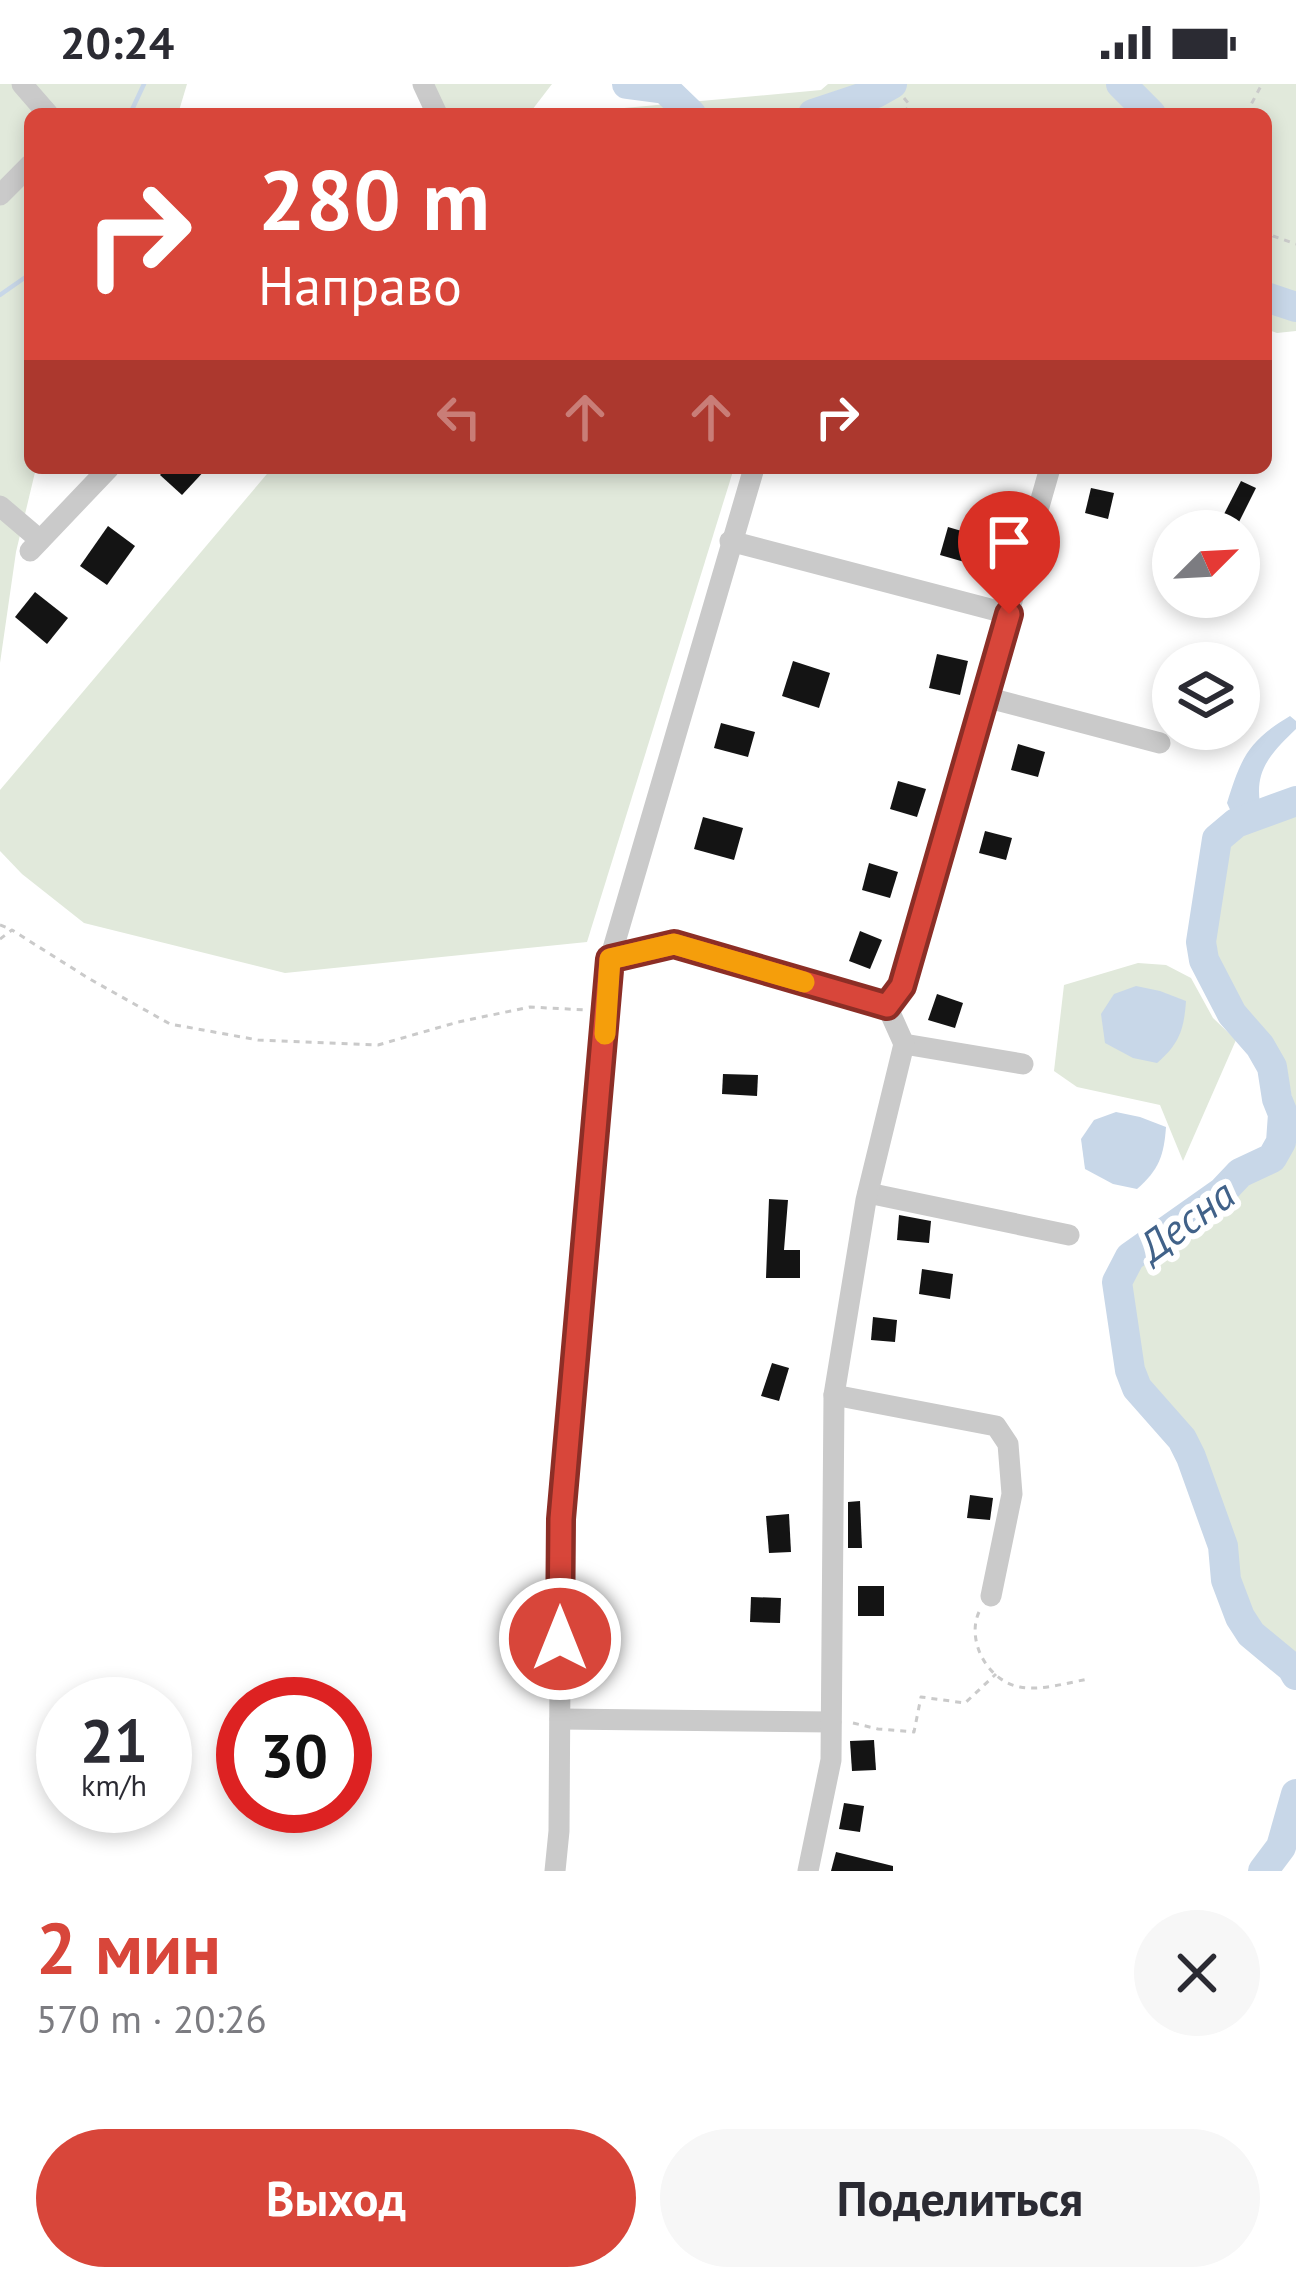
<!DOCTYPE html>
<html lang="ru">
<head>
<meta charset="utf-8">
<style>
	body { margin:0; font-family:"PT Sans",sans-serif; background:#f7f7f7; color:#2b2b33; height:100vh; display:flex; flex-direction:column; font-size:45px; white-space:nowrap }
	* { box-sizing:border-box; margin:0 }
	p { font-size:39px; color:#7c7c81 }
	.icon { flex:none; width:66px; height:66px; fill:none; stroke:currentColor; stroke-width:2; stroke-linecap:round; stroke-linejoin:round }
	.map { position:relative; height:1787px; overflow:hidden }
	.drawer { display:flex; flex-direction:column; background:#fff; flex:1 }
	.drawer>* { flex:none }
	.banner { position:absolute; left:24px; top:24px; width:1248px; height:366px; border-radius:18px; box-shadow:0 6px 18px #0003; background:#d8463a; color:#fff; overflow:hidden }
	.needle { width:78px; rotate:66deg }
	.controls { position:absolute; left:1152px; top:426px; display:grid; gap:24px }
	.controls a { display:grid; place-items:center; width:108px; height:108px; border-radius:50%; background:#fff; box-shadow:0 6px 18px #0003; font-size:60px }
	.speed { position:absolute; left:36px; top:1593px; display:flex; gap:24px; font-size:60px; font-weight:700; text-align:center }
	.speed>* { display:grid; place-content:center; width:156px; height:156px; border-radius:50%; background:#fff; box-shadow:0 6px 18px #0003; line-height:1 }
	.speed small { font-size:30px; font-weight:400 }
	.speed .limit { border:18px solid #d22; background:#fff; color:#111 }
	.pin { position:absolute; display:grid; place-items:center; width:102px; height:102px; color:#fff; margin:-123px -51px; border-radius:50% 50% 50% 0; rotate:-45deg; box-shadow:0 0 12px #0007 }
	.pin .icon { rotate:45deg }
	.me { position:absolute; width:132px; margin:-66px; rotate:0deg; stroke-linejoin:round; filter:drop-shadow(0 0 9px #0008) }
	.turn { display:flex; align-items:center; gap:42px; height:252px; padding:0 36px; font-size:54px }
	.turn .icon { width:156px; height:156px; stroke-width:2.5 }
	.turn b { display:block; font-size:84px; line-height:102px }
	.lanes { display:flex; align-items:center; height:114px; padding:0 36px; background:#0003; justify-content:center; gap:60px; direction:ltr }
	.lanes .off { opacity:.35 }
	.round { display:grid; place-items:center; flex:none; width:126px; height:126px; border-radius:63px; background:#f7f7f7 }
	.head { display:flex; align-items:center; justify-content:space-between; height:204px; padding:0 36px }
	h1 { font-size:72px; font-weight:800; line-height:90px; color:#d8463a }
	.action { display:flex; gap:24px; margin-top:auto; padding:24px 36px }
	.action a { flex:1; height:138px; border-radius:72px; background:#d8463a; color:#fff; font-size:48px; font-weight:800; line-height:138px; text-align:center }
	.action a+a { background:#f7f7f7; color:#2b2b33 }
	.status { display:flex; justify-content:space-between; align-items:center; height:84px; padding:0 60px; background:#fff; direction:ltr }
	.status svg { height:33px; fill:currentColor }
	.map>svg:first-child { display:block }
	.green { fill:#e1e9db }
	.water { fill:#c8d7e8 }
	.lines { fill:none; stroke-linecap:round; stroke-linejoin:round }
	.stream { stroke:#c8d7e8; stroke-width:4.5 }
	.river { stroke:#c8d7e8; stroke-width:30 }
	.building { fill:#141414 }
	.path { stroke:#cacaca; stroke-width:3; stroke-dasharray:6 6; stroke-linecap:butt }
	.minor { stroke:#cacaca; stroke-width:21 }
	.route-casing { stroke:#8c2e26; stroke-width:30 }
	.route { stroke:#d8463a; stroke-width:21 }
	.slow { stroke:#f59e0b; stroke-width:21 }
	.labels { text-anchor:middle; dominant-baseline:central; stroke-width:12; stroke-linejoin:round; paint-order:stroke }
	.water-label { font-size:42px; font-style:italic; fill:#416289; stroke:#fff }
</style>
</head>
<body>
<div class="status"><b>20:24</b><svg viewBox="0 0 49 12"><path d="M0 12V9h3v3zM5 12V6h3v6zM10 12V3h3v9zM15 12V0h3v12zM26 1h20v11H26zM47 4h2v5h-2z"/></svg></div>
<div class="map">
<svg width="1296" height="1787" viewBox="0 0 1296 1787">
	<rect width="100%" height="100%" fill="#fff"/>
	<g class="green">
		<polygon points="0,0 187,0 178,30 30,30 30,384 36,384 16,468 0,579"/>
		<polygon points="428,0 552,0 529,30 447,30"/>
		<polygon points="828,0 1296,0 1296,247 1277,249 1266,245 1266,30 622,30 624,24 821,6"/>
		<polygon points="272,384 734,384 587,858 285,889 84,839 22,790 0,767 0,706"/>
		<path d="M1296,732V1026C1288,1008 1290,988 1281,971C1272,954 1258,942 1246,926C1231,908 1218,881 1215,858L1229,763L1243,751Z"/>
		<polygon points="1138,879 1166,881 1191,894 1213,934 1236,956 1183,1077 1160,1021 1077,1003 1054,987 1064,901"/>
		<polygon points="1296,1039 1296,1570 1261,1541 1252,1527 1239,1493 1237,1459 1203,1367 1193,1347 1149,1298 1143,1282 1131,1201 1140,1182 1156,1171 1145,1162 1154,1156 1166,1164 1230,1118 1248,1100 1282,1084 1295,1061"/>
	</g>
	<g class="water">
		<path d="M1290,632L1296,637V645C1268,672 1252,689 1262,729L1236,739L1227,719C1241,674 1248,657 1290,632Z"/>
		<path d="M1136,902L1160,907L1186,917C1184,946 1179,960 1157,979L1133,974L1105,959L1101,930L1114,910Z"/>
		<path d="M1116,1028L1140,1033L1166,1043C1164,1071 1159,1086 1137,1105L1113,1100L1085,1085L1081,1055L1094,1036Z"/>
	</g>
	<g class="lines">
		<g class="stream">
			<polyline points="130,30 144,0"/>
			<polyline points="0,211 30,190"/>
		</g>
		<g class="river">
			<polyline points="627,0 665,5 691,30"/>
			<polyline points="1121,0 1151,30"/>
			<polyline points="813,30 876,9 892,0"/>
			<polyline points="1266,213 1296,223"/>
			<polyline points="1296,717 1236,739 1217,755 1201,858 1204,876 1232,930 1260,962 1272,983 1277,1015 1283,1030 1281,1058 1272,1074 1240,1089 1222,1108 1130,1173 1117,1198 1130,1286 1137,1304 1182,1355 1191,1373 1223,1462 1226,1496 1240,1533 1251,1550 1292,1584 1296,1591"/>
			<polyline points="1263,1787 1281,1763 1296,1710"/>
		</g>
	</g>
	<g class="building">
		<polygon points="166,384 207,384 182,411 160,391"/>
		<polygon points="1241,397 1256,404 1238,440 1223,432"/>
		<polygon points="1091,404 1114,409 1108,435 1085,429"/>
		<polygon points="108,442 135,462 107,501 80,482"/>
		<polygon points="948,443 982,453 975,481 940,471"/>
		<polygon points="35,508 68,534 47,560 15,533"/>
		<polygon points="937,570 968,577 960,611 929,604"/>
		<polygon points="793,577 830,589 819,624 782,612"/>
		<polygon points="721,639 755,648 748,673 714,664"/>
		<polygon points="1018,660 1045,668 1038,693 1011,686"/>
		<polygon points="898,697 926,705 917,733 890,725"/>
		<polygon points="703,733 743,744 734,776 694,765"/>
		<polygon points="985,747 1012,754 1006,776 979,769"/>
		<polygon points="869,779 898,788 890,814 862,806"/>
		<polygon points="860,847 882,856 870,885 849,877"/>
		<polygon points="937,910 963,919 955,944 928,936"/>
		<polygon points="723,990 758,991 757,1012 722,1010"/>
		<polygon points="769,1115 788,1116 784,1166 800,1166 800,1194 766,1194"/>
		<polygon points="899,1131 931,1137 929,1159 897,1156"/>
		<polygon points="922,1185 953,1190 950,1215 919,1210"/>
		<polygon points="873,1233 897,1236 895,1258 871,1256"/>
		<polygon points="772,1279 789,1284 779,1317 761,1312"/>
		<polygon points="970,1411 993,1414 990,1436 967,1434"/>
		<polygon points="860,1417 862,1464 848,1464 848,1418"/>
		<polygon points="789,1430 791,1468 769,1469 766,1432"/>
		<rect x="858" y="1502" width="26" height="30"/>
		<polygon points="751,1513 781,1514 780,1539 750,1538"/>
		<polygon points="874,1656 876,1686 852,1687 850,1657"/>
		<polygon points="844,1719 864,1722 860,1748 839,1745"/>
		<polygon points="836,1768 893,1782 893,1787 831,1787"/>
	</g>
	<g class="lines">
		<g class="path">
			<polyline points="904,14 909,20 905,30"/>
			<polyline points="1246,30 1262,0"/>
			<polyline points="1266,142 1273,152 1296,160"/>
			<polyline points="0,841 10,845"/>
			<polyline points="0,855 12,846 88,894 170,940 258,956 378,961 458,938 530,923 586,926"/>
			<path d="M979,1528C966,1556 987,1597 1020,1603C1040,1607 1067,1599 1088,1595"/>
			<polyline points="853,1639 878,1645 914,1648 921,1613 965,1619 996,1590"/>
		</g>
		<g class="minor">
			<polyline points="22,0 48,30"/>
			<polyline points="423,0 437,30"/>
			<polyline points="0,111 30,81"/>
			<polyline points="0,422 40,456"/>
			<polyline points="730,457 1009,530"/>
			<polyline points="30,467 109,384"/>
			<polyline points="985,613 1160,659"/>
			<polyline points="610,875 674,860 887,922"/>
			<polyline points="904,960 1023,980"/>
			<polyline points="868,1109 1069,1151"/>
			<polyline points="834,1311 996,1342 1008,1360 1012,1410 991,1512"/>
			<polyline points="560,1635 831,1638"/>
			<polyline points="555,1787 559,1747 561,1435 610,875 754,384"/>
			<polyline points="808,1787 831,1676 834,1311 866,1116 904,960 887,922 902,902 1050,384"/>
		</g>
	</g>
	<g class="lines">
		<g class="route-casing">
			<polyline id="route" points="560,1555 561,1435 610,875 674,860 887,922 902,902 1009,530"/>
		</g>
		<use href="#route" class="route"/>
		<polyline class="slow" points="605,950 610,875 674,860 804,898"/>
	</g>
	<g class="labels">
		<g class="water-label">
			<text transform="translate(1186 1136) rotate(-36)">Десна</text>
		</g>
	</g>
</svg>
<div class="controls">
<a><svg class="needle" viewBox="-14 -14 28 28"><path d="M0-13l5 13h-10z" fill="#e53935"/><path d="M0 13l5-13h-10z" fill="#7c7c81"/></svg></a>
<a><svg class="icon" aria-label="layers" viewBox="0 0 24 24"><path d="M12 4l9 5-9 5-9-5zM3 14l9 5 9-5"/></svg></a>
</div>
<div class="speed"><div>21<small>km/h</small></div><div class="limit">30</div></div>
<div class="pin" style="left:1009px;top:530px;background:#d93025"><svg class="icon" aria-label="arrive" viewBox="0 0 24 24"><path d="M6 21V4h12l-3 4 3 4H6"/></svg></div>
<svg class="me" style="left:560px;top:1555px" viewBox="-20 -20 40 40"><circle r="17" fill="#d8463a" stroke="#fff" stroke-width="3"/><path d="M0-11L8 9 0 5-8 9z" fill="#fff"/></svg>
<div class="banner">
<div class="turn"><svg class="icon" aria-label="right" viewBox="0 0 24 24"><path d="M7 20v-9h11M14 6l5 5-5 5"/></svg><div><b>280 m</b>Направо</div></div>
<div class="lanes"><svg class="icon off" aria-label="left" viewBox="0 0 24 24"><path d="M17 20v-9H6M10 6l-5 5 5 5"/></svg><svg class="icon off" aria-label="ahead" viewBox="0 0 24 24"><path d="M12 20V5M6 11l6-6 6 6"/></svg><svg class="icon off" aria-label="ahead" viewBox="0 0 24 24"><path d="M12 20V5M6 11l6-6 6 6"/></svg><svg class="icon" aria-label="right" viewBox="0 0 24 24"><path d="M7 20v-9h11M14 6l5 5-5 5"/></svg></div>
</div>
</div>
<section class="drawer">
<div class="head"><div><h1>2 мин</h1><p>570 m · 20:26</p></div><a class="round"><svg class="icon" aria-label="close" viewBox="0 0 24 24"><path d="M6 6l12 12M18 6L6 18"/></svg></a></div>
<div class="action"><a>Выход</a><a>Поделиться</a></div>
</section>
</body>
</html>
